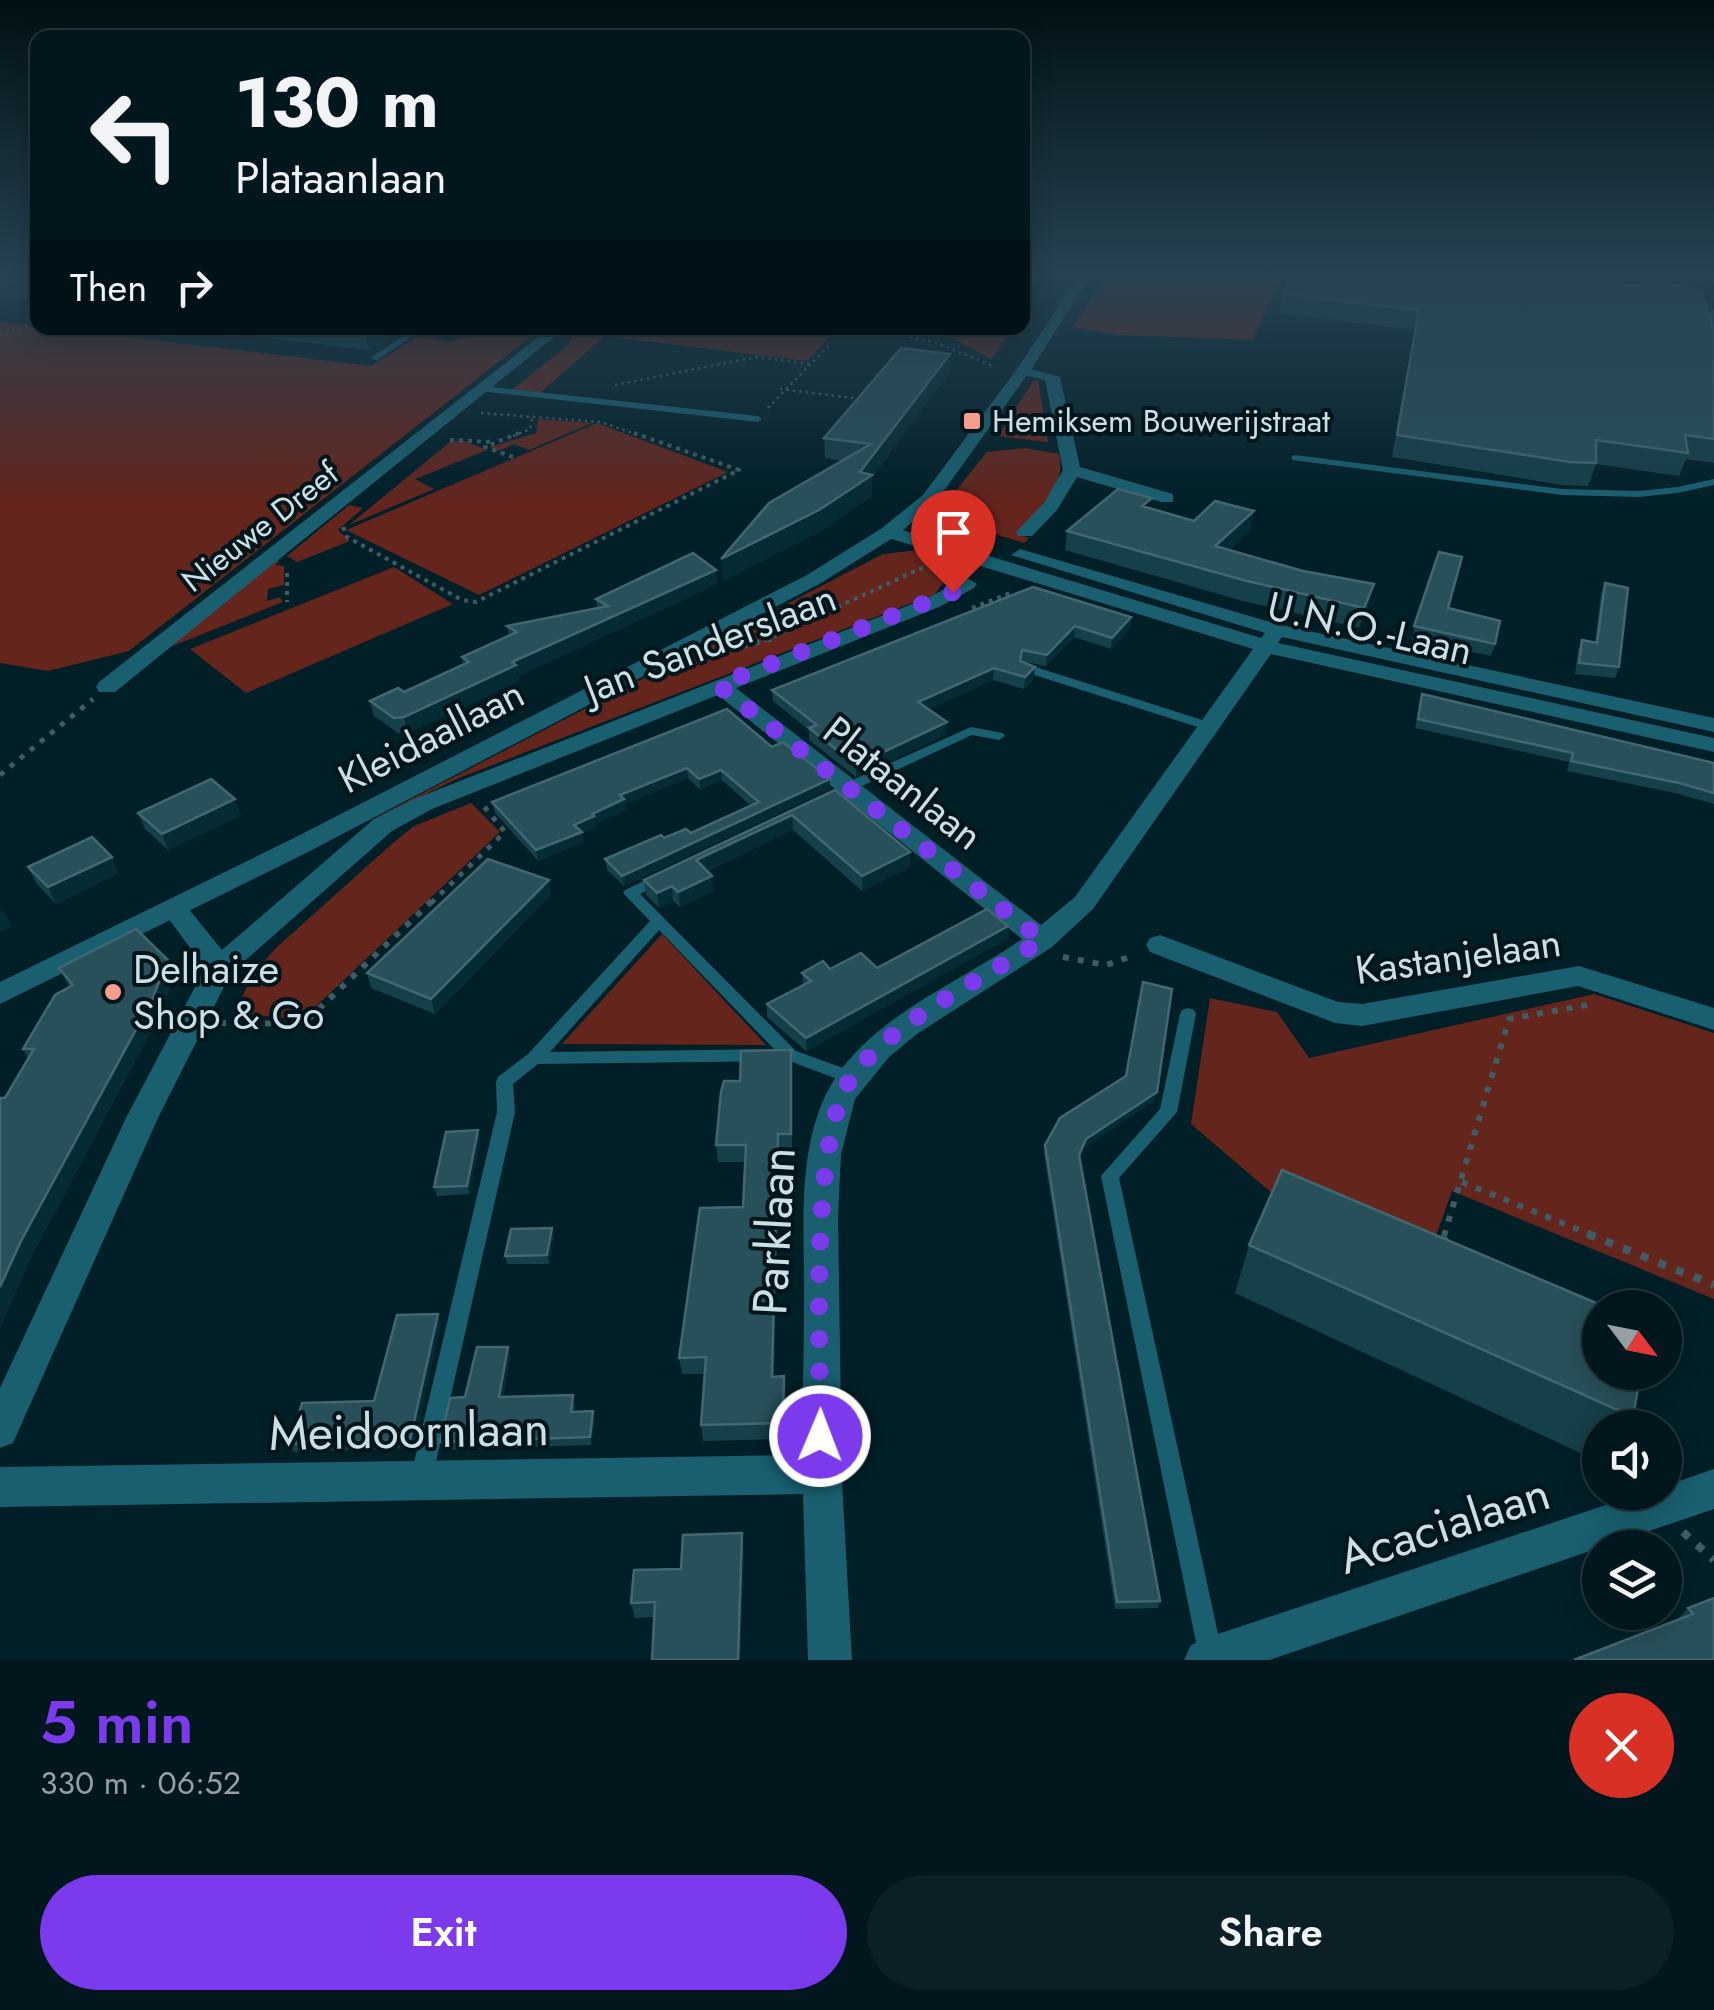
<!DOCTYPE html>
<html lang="en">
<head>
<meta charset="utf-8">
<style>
	body { margin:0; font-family:Jost,sans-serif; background:#0b2026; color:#f1f3f6; height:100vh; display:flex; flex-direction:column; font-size:38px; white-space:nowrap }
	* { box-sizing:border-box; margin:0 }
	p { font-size:32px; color:#969fa4 }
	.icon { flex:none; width:55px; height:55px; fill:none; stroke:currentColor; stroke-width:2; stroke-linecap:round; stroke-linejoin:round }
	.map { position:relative; height:1660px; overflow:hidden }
	.details { display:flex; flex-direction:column; background:#01171d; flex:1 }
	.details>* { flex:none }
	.hud { position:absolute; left:30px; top:30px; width:1000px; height:305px; border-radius:20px; box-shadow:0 5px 25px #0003,0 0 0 2px #23363b; background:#01171d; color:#f1f3f6; overflow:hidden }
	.needle { width:65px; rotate:122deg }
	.tools { position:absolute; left:1582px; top:1290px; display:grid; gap:20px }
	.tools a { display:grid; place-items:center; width:100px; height:100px; border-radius:50%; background:#01171d; box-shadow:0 5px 25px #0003,0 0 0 2px #23363b; font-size:50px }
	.pin { position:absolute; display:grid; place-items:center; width:85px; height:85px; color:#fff; margin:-102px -42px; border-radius:50% 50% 50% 0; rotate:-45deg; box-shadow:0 0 10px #0007 }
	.pin .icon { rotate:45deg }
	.me { position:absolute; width:110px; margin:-55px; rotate:1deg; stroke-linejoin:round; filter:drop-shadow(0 0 8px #0008) }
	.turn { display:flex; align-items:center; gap:35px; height:210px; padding:0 40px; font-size:45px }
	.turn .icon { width:130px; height:130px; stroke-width:2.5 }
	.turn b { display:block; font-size:70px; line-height:85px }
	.then { display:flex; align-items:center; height:95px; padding:0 40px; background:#0003; gap:20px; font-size:38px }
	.round { display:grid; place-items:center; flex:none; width:105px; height:105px; border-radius:52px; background:#0b2026 }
	.overview { display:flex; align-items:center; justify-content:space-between; height:170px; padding:0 40px }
	h1 { font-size:60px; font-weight:600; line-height:75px; color:#7c3aed }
	.primary-button { display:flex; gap:20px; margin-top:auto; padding:20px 40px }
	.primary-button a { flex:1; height:115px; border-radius:60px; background:#7c3aed; color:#fff; font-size:40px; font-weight:600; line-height:115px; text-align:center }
	.primary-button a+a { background:#0b2026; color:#f1f3f6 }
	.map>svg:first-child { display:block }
	.green { fill:#64251d }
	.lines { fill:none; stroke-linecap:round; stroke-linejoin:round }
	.path-far4 { stroke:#405c63; stroke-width:2.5; stroke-dasharray:2.5 4; stroke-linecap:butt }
	.path-far3 { stroke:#405c63; stroke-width:4; stroke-dasharray:4 5; stroke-linecap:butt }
	.path-far2 { stroke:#405c63; stroke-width:5; stroke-dasharray:5 8; stroke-linecap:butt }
	.path-far1 { stroke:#405c63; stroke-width:6; stroke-dasharray:6 9; stroke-linecap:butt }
	.path { stroke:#405c63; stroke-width:8; stroke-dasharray:8 11; stroke-linecap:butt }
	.service { fill:#195f70; fill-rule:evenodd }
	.minor { fill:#195f70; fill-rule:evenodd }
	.tertiary { fill:#195f70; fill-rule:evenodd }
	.wall { fill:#153f49 }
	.shaded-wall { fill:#052b34 }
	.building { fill:#28505a; stroke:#426770; stroke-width:2.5 }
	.route { stroke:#7c3aed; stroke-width:18; stroke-dasharray:0 32.4 }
	.poi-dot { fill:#f59d8e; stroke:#02151a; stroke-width:4 }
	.labels { text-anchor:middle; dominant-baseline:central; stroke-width:8; stroke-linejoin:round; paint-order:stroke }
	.far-poi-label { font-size:32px; fill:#cae0e6; stroke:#02151a; text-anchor:start }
	.far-street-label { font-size:32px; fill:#cae0e6; stroke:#02151a }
	.street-label { font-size:40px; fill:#cae0e6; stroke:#02151a }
	.poi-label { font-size:40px; fill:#cae0e6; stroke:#02151a; text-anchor:start }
	.near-street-label { font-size:48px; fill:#cae0e6; stroke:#02151a }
</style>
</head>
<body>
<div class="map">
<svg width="1714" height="1660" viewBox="0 0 1714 1660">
	<rect width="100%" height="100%" fill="#011f27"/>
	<g class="green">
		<polygon points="1107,274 1284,274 1252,340 1121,335 1073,327"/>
		<polygon points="0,322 371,366 419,336 449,342 499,328 542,328 129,651 48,671 0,663"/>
		<polygon points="576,328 838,328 807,361 605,336 540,393 512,390 569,344"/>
		<polygon points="864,328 1014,328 991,359 952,338"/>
		<polygon points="1038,380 1048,442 998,436 1033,381"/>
		<polygon points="538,419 592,423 529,450 514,444 498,451 490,447 536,433"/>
		<polygon points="597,423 728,472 479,595 346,530"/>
		<polygon points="462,440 487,450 415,479 434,489 349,525 450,442"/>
		<path d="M1025,448L1059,454C1067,486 1038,512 1019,535L1029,538L1024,543L953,521L945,504L987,452Z"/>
		<polygon points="349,505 363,508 338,530 350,541 297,562 287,556"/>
		<polygon points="919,550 957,565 935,594 459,778 365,823 883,554"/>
		<polygon points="276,560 280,561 275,565 284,566 284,585 268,589 267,601 280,597 283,602 165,649"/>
		<polygon points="394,567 453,604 246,693 190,649"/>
		<polygon points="471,803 500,832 310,1012 287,1018 234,1013 255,971 277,947 394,842 414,826"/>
		<polygon points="662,934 766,1045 562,1044"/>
		<polygon points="1594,994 1714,1033 1714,1299 1452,1191 1427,1261 1280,1200 1191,1124 1210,998 1277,1012 1309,1058"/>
	</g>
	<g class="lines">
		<g class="path-far4">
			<polyline points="1022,298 1040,274"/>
			<polyline points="858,328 935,342 995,367"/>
			<polyline points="0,334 38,323"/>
			<polyline points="615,385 756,357 811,364"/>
			<polyline points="780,389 861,399"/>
			<polyline points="768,408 832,342"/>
			<polyline points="481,413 601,422 641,436"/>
			<polyline points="513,436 530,429 532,418"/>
		</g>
		<g class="path-far3">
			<polyline points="450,440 494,442"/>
			<polyline points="513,457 485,447 519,433"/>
			<polyline points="343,527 347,537 462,600 476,602 739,470 634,433"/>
			<polyline points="287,573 287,602"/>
			<polyline points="972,608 1013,592"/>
			<polyline points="764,641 924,567"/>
		</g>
		<g class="path-far2">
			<polyline points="730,650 771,639"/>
			<polyline points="0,775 93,699"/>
			<polyline points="431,903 505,832 482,804"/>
		</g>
		<g class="path-far1">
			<polyline points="1063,957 1106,965 1135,955"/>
			<polyline points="220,1023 303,1024 433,900"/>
			<polyline points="1462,1182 1594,1236"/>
			<polyline points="1444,1236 1509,1019 1587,1005"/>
		</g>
		<g class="path">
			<polyline points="1588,1234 1714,1285"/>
			<polyline points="1442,1244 1445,1234"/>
			<polyline points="1683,1532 1714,1560"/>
		</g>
		<g class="service">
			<polygon points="1664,274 1714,276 1714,280 1668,276"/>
			<polygon points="1714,310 1714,328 1710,326 1710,312"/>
			<polygon points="416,328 425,328 377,360 370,358"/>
			<polygon points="482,386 758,416 762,419 758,422 479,391 478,389"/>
			<polygon points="1295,455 1562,489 1639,491 1677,487 1714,479 1714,485 1677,493 1639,497 1562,495 1292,460 1292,456"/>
			<polygon points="1026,664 1215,724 1217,727 1215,730 1207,730 1022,671 1020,668 1022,665"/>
			<polygon points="971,727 1003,733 1005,736 999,740 972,735 849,792 844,793 837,789 839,786"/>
			<path d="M658,874L663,876L665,879L663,882L640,894L796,1051L857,1073L859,1078L857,1083L851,1084L789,1061L538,1064L513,1084L515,1112L433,1475L430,1482L422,1486L414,1482L411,1475L497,1112L496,1082L498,1077L528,1054L650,921L623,893L625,890ZM659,930L774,1049L550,1052Z"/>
			<polygon points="1188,1008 1194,1010 1196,1014 1177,1112 1119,1178 1222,1652 1219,1660 1201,1660 1198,1652 1101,1176 1160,1109 1180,1014 1182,1010"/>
		</g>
		<g class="minor">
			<polygon points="550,328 565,328 115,692 99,692 96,687 99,682"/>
			<polygon points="1023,367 1060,377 1080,467 1173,494 1173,502 1161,502 1077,477 1057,510 1032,536 1018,536 1016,532 1044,503 1063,470 1045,380 1018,374 1016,371"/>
			<path d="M889,526L1261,638L1265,633L1011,555L1020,549L1281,625L1714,718V732L1282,637L1278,643L1714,738V752L1271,654L1093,909L1052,947L917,1034L889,1057L855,1099L841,1154L838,1217L842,1482L852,1660H808L803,1494L0,1507V1467L803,1455C802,1404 804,1353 804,1303C805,1226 793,1131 843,1067C889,1009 963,980 1022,939L718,695L432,809L392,831L231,973L158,1118L13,1443L0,1448V1388L126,1118L205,968L165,914L161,908L165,902H183L222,950L374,819L414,799L925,599L967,578L977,584L974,588L939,607L736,688L1041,925L1075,897L1253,649L882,536V528Z"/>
			<polygon points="1160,935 1338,1002 1362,1004 1579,966 1714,1008 1714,1030 1578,986 1362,1026 1335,1023 1150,952 1146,945 1150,938"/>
			<polygon points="1714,1469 1714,1509 1269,1660 1184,1660 1191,1645 1206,1638 1645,1492 1665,1492 1665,1486"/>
		</g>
		<polygon class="tertiary" points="1080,274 1092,274 1030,371 935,503 896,536 821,583 310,851 0,1004 0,982 292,839 807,575 882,528 923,495 1017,369"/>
	</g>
	<g class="wall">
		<polygon points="0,274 38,274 38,302 7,298 0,301"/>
		<polygon points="1578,274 1697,274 1699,280 1695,290 1714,331 1714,463 1686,459 1679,476 1596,464 1588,486 1562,485 1392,457 1414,330 1279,313 1283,294 1580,281"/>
		<polygon points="177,328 404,328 369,350"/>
		<polygon points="950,354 949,373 872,477 872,496 819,532 723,581 843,461 825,458 824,438"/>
		<polygon points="1150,508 1194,521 1254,511 1250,530 1229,550 1369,604 1359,628 1243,601 1065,550 1067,531"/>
		<polygon points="1439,552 1448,608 1495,644 1491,656 1411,639"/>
		<polygon points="1605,583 1619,667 1615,678 1575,674 1578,650 1582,640 1595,642 1601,594"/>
		<polygon points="717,584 518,676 519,681 408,733 398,733 374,716 370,701 404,692 463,665 462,657 509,636 507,626 597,608 596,599"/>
		<polygon points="1033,587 1131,617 1130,628 1111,649 1074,637 1046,666 1021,661 1034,679 1024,689 993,680 928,709 947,734 856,777 809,740 809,730 773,701 772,690"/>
		<polygon points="1422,694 1714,763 1714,804 1675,793 1567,771 1569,762 1415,728"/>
		<polygon points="772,747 830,789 624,886 607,870 605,859 664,838 691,833 751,806 722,780 700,790 688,778 625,804 626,810 595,823 596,827 582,833 583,842 538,861 495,813 492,802"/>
		<polygon points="835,790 910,852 910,867 862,891 793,830 707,871 713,891 680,907 673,901 659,908 646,895 644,880"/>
		<polygon points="138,813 241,815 168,850 145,829"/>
		<polygon points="28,867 119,873 56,904 36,883"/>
		<polygon points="549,880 551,895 435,1014 371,988 367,973"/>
		<polygon points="1008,926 1007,939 806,1051 767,1017 767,1004 803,985 802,973 830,969 877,968"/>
		<polygon points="168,960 175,976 158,1018 31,1257 0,1328 0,1098 5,1098 28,1059 23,1049 69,987 59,968"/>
		<polygon points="792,1067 792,1151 779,1151 774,1377 784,1376 784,1439 703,1441 701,1425 705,1374 682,1374 679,1358 743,1207 745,1162 718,1162 716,1145 740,1081"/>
		<polygon points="1155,1100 1084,1148 1080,1159 1160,1601 1158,1608 1115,1609 1044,1154 1045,1145"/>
		<polygon points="480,1139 469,1194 437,1196 434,1187"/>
		<polygon points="554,1237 549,1264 507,1264 505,1256"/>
		<polygon points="1249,1245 1633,1417 1626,1428 1600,1428 1600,1462 1235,1293"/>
		<polygon points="441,1322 413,1448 294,1452 290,1444 374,1401"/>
		<polygon points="510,1355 503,1397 575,1403 574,1412 595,1420 591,1445 443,1450 440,1442 465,1397"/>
		<polygon points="744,1548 740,1660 652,1660 654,1617 635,1618 631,1603 681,1569"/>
		<polygon points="1714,1598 1714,1660 1677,1620 1688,1608"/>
	</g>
	<g class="shaded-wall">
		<polygon points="1,281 7,298 0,301 0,282"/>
		<polygon points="373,328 404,328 369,350 365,332"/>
		<polygon points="950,354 949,373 872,477 872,496 819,532 723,581 721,559 860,472"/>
		<polygon points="1254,511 1250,530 1212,565 1215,546"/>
		<polygon points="716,570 717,584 518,676 519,681 408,733 404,717 512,662"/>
		<polygon points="1374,584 1369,604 1359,628 1364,608"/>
		<polygon points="1131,617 1130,628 1111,649 1112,638"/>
		<polygon points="1075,626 1074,637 1046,666 1047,655"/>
		<polygon points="1035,667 1034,679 1024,689 1025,677"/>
		<polygon points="994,668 993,680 918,713 918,702"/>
		<polygon points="947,722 947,734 856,777 856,765"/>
		<polygon points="687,768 688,778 625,804 626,810 595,823 596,827 582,833 583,842 538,861 536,850 620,795"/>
		<polygon points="721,770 722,780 700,790 699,779"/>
		<polygon points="830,779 830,789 624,886 622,876"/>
		<polygon points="235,799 241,815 168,850 162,834"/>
		<polygon points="792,815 793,830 697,875 696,860"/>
		<polygon points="910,852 910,867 862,891 862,876"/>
		<polygon points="112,857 119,873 56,904 48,887"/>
		<polygon points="712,876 713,891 680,907 678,892"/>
		<polygon points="549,880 551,895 435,1014 431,999"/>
		<polygon points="672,886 673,901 659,908 657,893"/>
		<polygon points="3,910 12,927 0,932 0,912"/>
		<polygon points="1008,926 1007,939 806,1051 806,1038"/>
		<polygon points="168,960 175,976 158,1018 31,1257 0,1328 0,1287 21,1241"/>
		<polygon points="1157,1092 1155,1100 1084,1148 1078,1163 1079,1155 1086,1139"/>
		<polygon points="478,1130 480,1139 469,1194 467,1186"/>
		<polygon points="778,1134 779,1151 774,1393 772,1377"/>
		<polygon points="552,1228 554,1237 549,1264 547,1255"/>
		<polygon points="438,1314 441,1322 413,1448 410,1440"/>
		<polygon points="508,1347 510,1355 501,1405 499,1397"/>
		<polygon points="593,1411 595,1420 591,1445 590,1437"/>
		<polygon points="742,1533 744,1548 740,1660 738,1660"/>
	</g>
	<g class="building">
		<polygon points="35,274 38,274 38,286 0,282 36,276"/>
		<polygon points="1291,274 1507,274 1637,286 1645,279 1614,274 1659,274 1656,281 1702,292 1714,331 1714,439 1685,435 1688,453 1596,440 1596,463 1570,462 1397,435 1419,310 1283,294"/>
		<polygon points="1664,274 1697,274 1699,280"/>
		<polygon points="326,328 373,328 365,332"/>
		<polygon points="901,348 950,354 860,472 872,475 819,510 721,559 769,503 871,444 824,438"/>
		<polygon points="1118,489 1152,498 1142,506 1194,521 1215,501 1254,511 1215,546 1303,571 1374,584 1364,608 1247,581 1067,531"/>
		<polygon points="1439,552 1462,557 1448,608 1500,621 1495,644 1414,626"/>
		<polygon points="693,553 716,570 512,662 516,665 404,717 394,718 370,701 398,688 404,692 469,662 462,657 517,632 507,626 608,606 596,599"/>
		<polygon points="1605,583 1628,588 1619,667 1579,663 1582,640 1597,643"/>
		<polygon points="1033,587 1131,617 1112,638 1075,626 1047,655 1022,650 1020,661 1035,667 1025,677 994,668 918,702 947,722 856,765 809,728 817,725 772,690"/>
		<polygon points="1422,694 1714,763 1714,793 1679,783 1571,761 1573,753 1418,719"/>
		<polygon points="727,709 772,747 783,742 830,779 622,876 605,859 661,835 664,838 686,829 691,833 759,802 721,770 699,779 687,768 620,795 624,799 592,814 594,816 574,825 582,832 536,850 492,802"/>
		<polygon points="211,779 235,799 162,834 138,813"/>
		<polygon points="835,790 910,852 862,876 792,815 696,860 712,876 678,892 672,886 657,893 644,880"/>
		<polygon points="92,837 112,857 48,887 28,867"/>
		<polygon points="488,859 549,880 431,999 367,973"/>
		<polygon points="987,909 1008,926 806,1038 767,1004 811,981 802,973 823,961 830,969 861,953 877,968"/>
		<polygon points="136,929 168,960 151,1002 21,1241 0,1287 0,1098 5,1098 34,1049 23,1049 55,995 73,985 59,968"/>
		<polygon points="1143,982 1172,989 1157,1092 1086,1139 1079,1155 1160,1601 1117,1602 1045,1145 1060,1118 1126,1076"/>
		<polygon points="791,1050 791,1134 778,1134 772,1377 784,1376 783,1423 701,1425 706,1357 679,1358 700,1208 743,1207 746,1145 716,1145 721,1092 724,1081 740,1081 741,1051"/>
		<polygon points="478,1130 467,1186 434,1187 446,1132"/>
		<polygon points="1282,1170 1608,1308 1600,1308 1600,1372 1641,1372 1633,1417 1249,1245"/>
		<polygon points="552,1228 547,1255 505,1256 511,1229"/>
		<polygon points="438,1314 410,1440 290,1444 302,1403 374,1401 397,1315"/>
		<polygon points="477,1347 508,1347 499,1397 573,1395 571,1412 593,1411 590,1437 440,1442 450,1398 465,1397"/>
		<polygon points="742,1533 738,1660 652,1660 655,1602 631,1603 634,1570 681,1569 683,1535"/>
		<polygon points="1714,1598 1714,1660 1574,1660 1693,1614 1688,1608"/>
	</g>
	<linearGradient id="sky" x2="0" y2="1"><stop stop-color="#011115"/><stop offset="0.54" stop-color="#274252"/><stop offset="1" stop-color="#274252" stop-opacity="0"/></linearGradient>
	<rect width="1714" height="506" fill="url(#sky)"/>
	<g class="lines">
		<path class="route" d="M820,1436C821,1355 808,1138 852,1077C893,1020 984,979 1042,940L718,685L953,592"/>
	</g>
	<g class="poi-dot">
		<rect x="962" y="411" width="20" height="20" rx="5"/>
		<circle cx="113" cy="992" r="10"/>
	</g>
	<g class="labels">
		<g class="far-poi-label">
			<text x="992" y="421">Hemiksem Bouwerijstraat</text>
		</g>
		<g class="far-street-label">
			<text transform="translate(260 527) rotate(-38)">Nieuwe Dreef</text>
		</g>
		<g class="street-label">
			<text transform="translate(1370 628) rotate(13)">U.N.O.-Laan</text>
			<text transform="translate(710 643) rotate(-21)">Jan Sanderslaan</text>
			<text transform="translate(431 736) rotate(-27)">Kleidaallaan</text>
			<text transform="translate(903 783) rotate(38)">Plataanlaan</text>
			<text transform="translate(1458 956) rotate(-8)">Kastanjelaan</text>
		</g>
		<g class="poi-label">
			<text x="133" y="969">Delhaize<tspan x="133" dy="46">Shop &amp; Go</tspan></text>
		</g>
		<g class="near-street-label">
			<text transform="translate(774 1231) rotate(-87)">Parklaan</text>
			<text transform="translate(409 1431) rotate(-1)">Meidoornlaan</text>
			<text transform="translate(1444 1525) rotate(-18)">Acacialaan</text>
		</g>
	</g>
</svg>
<div class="tools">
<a><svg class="needle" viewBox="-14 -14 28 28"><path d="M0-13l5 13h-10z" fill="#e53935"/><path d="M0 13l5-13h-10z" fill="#969fa4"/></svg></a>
<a><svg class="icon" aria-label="sound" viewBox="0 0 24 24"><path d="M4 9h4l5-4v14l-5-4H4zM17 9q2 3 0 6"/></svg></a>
<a><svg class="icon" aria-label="layers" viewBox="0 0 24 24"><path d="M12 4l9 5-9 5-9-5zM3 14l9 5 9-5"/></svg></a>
</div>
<div class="pin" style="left:953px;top:592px;background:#d93025"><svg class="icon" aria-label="arrive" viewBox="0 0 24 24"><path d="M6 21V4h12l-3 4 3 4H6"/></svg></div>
<svg class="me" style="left:820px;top:1436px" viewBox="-20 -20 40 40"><circle r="17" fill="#7c3aed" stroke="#fff" stroke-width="3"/><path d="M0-11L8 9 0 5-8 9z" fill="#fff"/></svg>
<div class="hud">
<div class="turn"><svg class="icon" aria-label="left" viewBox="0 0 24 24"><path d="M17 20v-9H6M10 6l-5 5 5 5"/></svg><div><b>130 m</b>Plataanlaan</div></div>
<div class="then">Then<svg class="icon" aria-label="right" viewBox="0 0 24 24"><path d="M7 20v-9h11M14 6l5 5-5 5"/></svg></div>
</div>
</div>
<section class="details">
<div class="overview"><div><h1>5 min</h1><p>330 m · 06:52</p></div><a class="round" style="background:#d93025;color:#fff"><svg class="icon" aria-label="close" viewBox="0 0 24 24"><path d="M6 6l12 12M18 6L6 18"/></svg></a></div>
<div class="primary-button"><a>Exit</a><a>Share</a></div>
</section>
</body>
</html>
